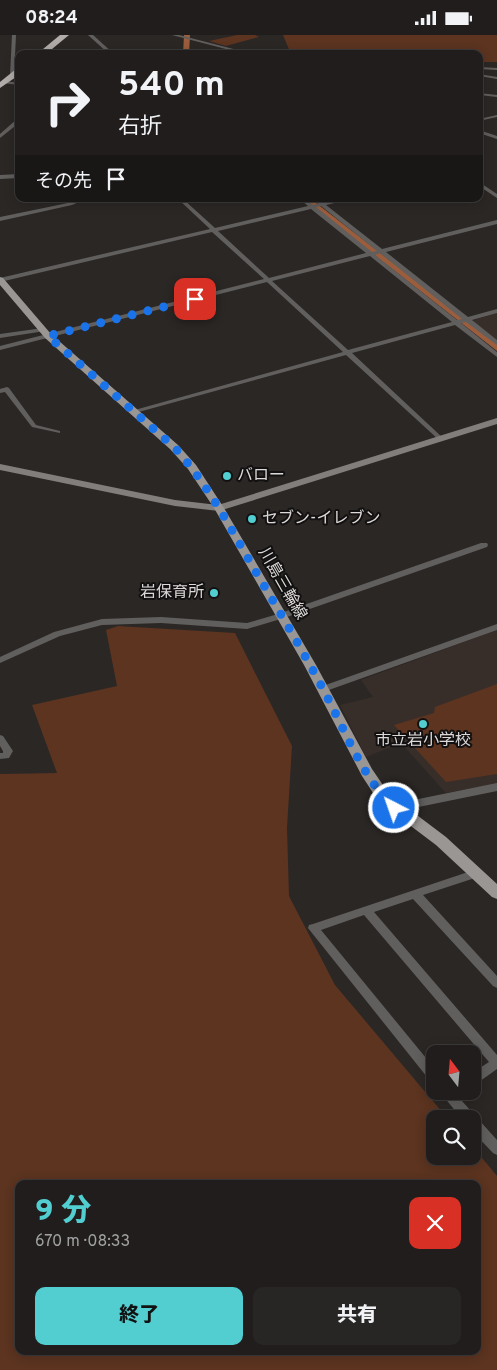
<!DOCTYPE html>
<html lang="ja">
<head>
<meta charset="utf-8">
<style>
	body { margin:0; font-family:Overpass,"Noto Sans JP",sans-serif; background:#282625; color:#f1f3f6; height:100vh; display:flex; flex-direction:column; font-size:19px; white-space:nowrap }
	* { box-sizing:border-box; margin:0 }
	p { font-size:16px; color:#a2a2a3 }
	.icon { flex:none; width:28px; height:28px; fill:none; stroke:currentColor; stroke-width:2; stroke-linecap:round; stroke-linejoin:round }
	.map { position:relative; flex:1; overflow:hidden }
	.drawer { position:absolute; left:15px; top:1145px; width:466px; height:175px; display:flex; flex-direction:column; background:#201d1c; border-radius:10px; box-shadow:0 2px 12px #0003,0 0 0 1px #3d3b3b }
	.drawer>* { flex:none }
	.guide { position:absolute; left:15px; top:15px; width:468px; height:152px; border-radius:10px; box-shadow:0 2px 12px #0003,0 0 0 1px #3d3b3b; background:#201d1c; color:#f1f3f6; overflow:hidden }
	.needle { width:32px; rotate:344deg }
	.buttons { position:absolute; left:426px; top:1010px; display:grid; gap:10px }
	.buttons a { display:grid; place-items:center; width:55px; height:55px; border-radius:10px; background:#201d1c; box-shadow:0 2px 12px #0003,0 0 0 1px #3d3b3b; font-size:25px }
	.pin { position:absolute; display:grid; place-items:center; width:42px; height:42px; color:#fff; margin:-21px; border-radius:10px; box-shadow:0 2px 8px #0006 }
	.me { position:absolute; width:55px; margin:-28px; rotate:319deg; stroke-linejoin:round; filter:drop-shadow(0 0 4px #0008) }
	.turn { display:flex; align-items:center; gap:18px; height:105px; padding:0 20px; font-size:22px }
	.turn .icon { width:65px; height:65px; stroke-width:2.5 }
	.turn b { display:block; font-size:35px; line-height:42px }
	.then { display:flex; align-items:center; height:48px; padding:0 20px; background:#0003; gap:10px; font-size:19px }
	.round { display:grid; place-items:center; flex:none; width:52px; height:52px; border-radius:10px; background:#282625 }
	.overview { display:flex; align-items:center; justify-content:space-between; height:85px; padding:0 20px }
	h1 { font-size:30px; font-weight:800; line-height:38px; color:#52cdd0 }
	.button { display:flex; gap:10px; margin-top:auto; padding:10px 20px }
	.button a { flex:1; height:58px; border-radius:10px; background:#52cdd0; color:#111; font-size:20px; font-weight:800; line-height:58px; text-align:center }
	.button a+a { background:#282625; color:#f1f3f6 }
	.status { display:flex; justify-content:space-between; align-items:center; height:35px; padding:0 25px; background:#201d1c; direction:ltr }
	.status svg { height:14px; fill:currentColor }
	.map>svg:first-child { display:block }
	.built { fill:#382e29 }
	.green { fill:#5c3420; fill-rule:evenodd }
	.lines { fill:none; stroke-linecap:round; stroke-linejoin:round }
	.canal { fill:#9b5d3c; fill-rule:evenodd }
	.street { fill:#615f5e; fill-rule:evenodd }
	.secondary { fill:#817e7c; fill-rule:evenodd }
	.primary { fill:#9a9694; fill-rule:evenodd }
	.highway { fill:#b1aba9; fill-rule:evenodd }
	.route { stroke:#1a73e8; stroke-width:9; stroke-dasharray:0 16.2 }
	.poi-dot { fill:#52cdd0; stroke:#121010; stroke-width:2 }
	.labels { text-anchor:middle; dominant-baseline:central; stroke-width:4; stroke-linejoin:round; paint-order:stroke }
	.poi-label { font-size:16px; fill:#dcd9d8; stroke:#121010; text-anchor:start }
	.street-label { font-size:16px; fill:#dcd9d8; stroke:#121010 }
</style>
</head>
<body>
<div class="status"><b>08:24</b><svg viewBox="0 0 49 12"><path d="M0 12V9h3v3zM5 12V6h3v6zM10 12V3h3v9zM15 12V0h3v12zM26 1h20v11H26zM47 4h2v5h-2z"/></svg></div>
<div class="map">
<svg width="497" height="1335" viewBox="0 0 497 1335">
	<rect width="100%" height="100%" fill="#2b2725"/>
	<g class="built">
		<polygon points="497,278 497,305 474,287 474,285"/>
		<polygon points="497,595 497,749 446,758 401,708 366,722 340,670 373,662 361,645"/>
	</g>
	<g class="green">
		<polygon points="237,0 255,0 259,2 226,11 209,6"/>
		<polygon points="283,0 497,0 497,27 479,27 479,19 291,19"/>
		<path d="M118,591L235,598L292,711L287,793L289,861L335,950L448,1084H435V1121H472L473,1112L497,1141V1335H0V739L57,738L32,670L117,651L106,595ZM19,1149H478V1316H19Z"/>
		<polygon points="497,649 497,739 446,747 394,690 434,678 435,672"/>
	</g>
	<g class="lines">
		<g class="canal">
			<polygon points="184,0 190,0 189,19 183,19"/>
			<polygon points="303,164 311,164 497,309 497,316"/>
		</g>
		<g class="street">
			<polygon points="12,0 16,0 14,41 12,42 10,41"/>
			<polygon points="88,0 93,0 114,19 109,19"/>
			<polygon points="172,0 179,0 253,19 245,19"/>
			<polygon points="479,32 497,33 497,35 479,34"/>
			<polygon points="479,39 497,42 497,44 479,41"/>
			<polygon points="5,46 19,48 19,50 3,48"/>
			<polygon points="479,58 497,60 497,62 479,60"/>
			<polygon points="497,80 497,82 479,86 479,84"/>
			<polygon points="17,84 19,84 19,88 0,103 0,99"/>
			<polygon points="479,95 497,101 497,104 479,98"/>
			<polygon points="19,139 19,143 0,144 0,140"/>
			<polygon points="479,147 497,159 497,163 479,151"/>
			<polygon points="79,164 86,164 72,170 0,186 0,182 68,168"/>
			<path d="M178,164H183L215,193L308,171L300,164H305L313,170L318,169L313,164H318L323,168L339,164H347V165L326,170L382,214L497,185V189L386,217L468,282L497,274V278L472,285L497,305V310L466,287L461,288L497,317V322L455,290L352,318L443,403V405H439L346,320L135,378H131V376L343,317L267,247L0,315V311L264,244L212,197L0,247V243L210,194ZM321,171L377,216L372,217L316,172ZM311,174L366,218L269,243L218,196ZM380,218L462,284L457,285L375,220ZM370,221L452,287L348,315L272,246Z"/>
			<polygon points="43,293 46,295 45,296 0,303 0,299"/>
			<polygon points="7,352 9,353 36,390 60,396 60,398 32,392 5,357 0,358 0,354"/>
			<polygon points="481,508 487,508 488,510 487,512 284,583 247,594 161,588 102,590 60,601 0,628 0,622 54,597 102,584 161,582 247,588 278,579"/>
			<polygon points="497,589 497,595 326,656 320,656 319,654 320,652"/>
			<polygon points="0,700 3,701 13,716 9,723 0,724 0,718 3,718 3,716 0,711"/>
			<polygon points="497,748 497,756 394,777 391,776 389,773 391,770 394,769"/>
			<polygon points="477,834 481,835 482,838 481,841 423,860 497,941 497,953 493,951 413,864 374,877 497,1020 497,1034 476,1049 472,1050 472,1038 489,1027 364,880 321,895 435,1034 435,1048 431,1047 308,893 309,890 313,889"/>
			<polygon points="439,1056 453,1056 497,1105 497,1120 493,1118 472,1096 472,1084 462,1084"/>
		</g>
		<polygon class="secondary" points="497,383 497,389 219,476 175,471 0,435 0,429 175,465 218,470"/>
		<polygon class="primary" points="0,242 3,243 51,299 178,410 196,430 224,473 316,630 372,734 389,759 446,802 497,849 497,864 492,862 436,810 379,767 362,741 304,630 214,473 188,434 170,414 45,303 0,250"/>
		<g class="highway">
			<polygon points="60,0 69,0 46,19 37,19"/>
			<polygon points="16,34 19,34 19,40 0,53 0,47"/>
		</g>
	</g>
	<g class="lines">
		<path class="route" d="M195,264L48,301L174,412C206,447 229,490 253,532C277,573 302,614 324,656C345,695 362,742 394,773"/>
	</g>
	<g class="poi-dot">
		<circle cx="227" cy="441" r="5"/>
		<circle cx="252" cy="484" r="5"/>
		<circle cx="214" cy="558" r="5"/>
		<circle cx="423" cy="689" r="5"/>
	</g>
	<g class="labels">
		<g class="poi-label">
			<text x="237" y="441">バロー</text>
			<text x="262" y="484">セブン-イレブン</text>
			<text x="204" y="558" text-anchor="end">岩保育所</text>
			<text x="423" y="706" text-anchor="middle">市立岩小学校</text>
		</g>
		<g class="street-label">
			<text transform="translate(282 549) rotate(60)">川島三輪線</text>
		</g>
	</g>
</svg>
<div class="buttons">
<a><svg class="needle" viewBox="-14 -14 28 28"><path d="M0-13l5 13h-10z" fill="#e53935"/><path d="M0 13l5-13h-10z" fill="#a2a2a3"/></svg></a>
<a><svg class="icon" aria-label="search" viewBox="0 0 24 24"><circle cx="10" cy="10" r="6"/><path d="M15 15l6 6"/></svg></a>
</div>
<div class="pin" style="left:195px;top:264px;background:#d93025"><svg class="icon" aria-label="arrive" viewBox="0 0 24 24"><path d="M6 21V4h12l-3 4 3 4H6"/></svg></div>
<svg class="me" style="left:394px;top:773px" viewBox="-20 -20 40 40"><circle r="17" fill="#1a73e8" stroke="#fff" stroke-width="3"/><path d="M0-11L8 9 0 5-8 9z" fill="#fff"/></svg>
<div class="guide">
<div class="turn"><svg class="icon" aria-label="right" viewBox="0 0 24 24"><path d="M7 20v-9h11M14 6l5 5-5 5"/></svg><div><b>540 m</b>右折</div></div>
<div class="then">その先<svg class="icon" aria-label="arrive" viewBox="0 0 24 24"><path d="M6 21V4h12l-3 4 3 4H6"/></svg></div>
</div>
<section class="drawer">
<div class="overview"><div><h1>9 分</h1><p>670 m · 08:33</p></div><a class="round" style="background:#d93025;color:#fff"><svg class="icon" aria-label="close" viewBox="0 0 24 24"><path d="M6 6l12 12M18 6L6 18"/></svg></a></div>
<div class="button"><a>終了</a><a>共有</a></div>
</section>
</div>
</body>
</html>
